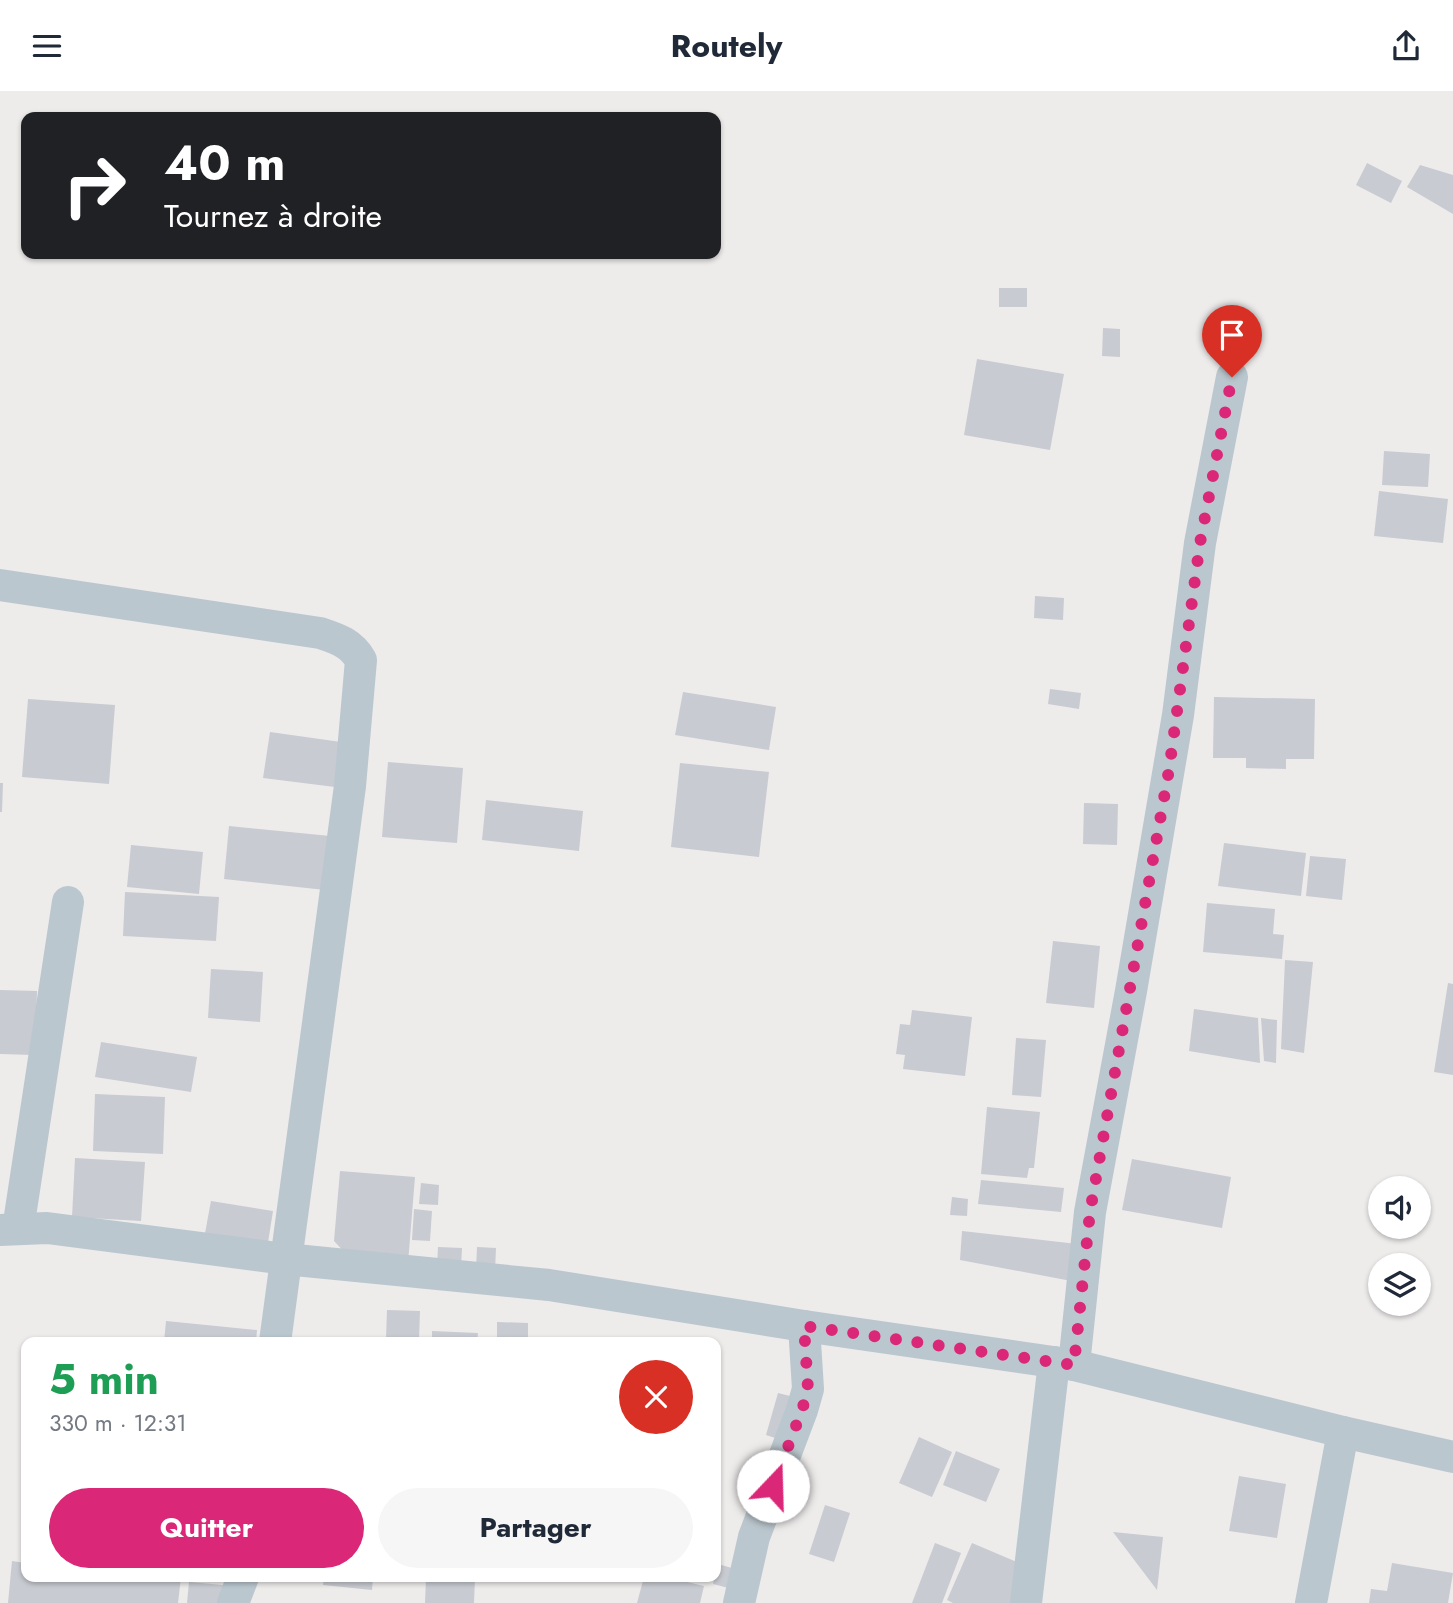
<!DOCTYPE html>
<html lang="fr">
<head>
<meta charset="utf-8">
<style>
	body { margin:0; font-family:Jost,sans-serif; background:#f6f6f7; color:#1f2937; height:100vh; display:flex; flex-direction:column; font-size:26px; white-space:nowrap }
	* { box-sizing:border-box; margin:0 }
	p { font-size:23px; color:#747a83 }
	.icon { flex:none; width:38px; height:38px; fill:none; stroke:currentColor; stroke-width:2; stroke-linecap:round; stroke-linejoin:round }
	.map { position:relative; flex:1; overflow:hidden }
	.details { position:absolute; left:21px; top:1246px; width:700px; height:245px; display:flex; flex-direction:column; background:#fff; border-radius:14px; box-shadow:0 2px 5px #0004 }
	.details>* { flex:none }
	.banner { position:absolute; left:21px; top:21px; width:700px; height:147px; border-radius:14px; box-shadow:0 2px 5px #0004; background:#202124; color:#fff; overflow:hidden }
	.fabs { position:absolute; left:1368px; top:1085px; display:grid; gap:14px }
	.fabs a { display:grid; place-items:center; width:63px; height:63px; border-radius:50%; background:#fff; box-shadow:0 2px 5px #0004; font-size:35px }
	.pin { position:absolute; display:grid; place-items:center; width:60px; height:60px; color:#fff; margin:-72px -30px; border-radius:50% 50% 50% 0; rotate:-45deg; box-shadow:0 0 7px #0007 }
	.pin .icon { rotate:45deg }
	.me { position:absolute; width:77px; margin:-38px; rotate:21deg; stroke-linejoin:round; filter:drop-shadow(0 0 5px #0008) }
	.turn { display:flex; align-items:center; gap:24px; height:147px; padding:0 28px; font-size:32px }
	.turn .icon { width:91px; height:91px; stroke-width:2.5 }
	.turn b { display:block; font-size:49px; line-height:60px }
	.round { display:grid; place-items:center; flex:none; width:74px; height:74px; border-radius:37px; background:#f6f6f7 }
	.headline { display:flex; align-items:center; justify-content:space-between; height:119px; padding:0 28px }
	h1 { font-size:42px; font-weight:700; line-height:52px; color:#1e9e55 }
	.cta { display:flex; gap:14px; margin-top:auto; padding:14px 28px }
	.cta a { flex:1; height:80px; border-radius:42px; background:#db2777; color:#fff; font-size:28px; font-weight:700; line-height:80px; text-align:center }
	.cta a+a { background:#f6f6f7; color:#1f2937 }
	header { display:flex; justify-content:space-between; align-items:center; height:91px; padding:0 28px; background:#fff; font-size:32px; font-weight:700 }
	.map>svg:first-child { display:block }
	.building { fill:#c8cbd1 }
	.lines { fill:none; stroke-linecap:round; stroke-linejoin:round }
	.minor { stroke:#bbc7ce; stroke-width:32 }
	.route { stroke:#db2777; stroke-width:12; stroke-dasharray:0 21.6 }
</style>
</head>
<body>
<header><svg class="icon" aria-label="menu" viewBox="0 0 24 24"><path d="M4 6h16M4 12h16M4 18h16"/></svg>Routely<svg class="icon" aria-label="share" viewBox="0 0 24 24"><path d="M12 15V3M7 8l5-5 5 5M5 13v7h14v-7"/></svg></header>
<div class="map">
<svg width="1453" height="1512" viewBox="0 0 1453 1512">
	<rect width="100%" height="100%" fill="#eeebeb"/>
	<g class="building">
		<polygon points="1367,72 1402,90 1391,112 1356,94"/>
		<polygon points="1420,74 1453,84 1453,123 1407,96"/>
		<rect x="999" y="197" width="28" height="19"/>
		<polygon points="1103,237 1120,238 1120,266 1102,265"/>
		<polygon points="977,268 1064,283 1050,359 964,344"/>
		<polygon points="1384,360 1430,363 1428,396 1382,394"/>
		<polygon points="1379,400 1448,408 1443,452 1374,445"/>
		<polygon points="1035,505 1064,507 1063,529 1034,527"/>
		<polygon points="1050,598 1081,602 1079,618 1048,613"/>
		<polygon points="683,601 776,616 769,659 675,644"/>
		<polygon points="1214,606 1315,608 1314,668 1286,668 1286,678 1246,677 1246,667 1213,667"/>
		<polygon points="28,608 115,614 109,693 22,686"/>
		<polygon points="270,641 341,651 335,696 263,687"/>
		<polygon points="388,671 463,677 457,752 382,746"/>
		<polygon points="680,672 769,681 759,766 671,756"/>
		<polygon points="0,692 3,692 2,721 0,721"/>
		<polygon points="486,709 583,720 579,760 482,749"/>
		<polygon points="1084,712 1118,713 1117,754 1083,753"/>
		<polygon points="229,735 330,745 325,799 224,788"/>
		<polygon points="1224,752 1306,762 1301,805 1218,795"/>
		<polygon points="131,754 203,761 199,803 127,796"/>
		<polygon points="1310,765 1346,768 1342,809 1306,805"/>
		<polygon points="125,801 219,806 216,850 123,845"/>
		<polygon points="1207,812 1275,818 1273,843 1284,844 1282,868 1203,861"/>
		<polygon points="1053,850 1100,855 1094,917 1046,912"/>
		<polygon points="1285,869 1313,871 1304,962 1281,958"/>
		<polygon points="211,878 263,881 260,931 208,927"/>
		<polygon points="1448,892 1453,893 1453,984 1434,981"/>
		<polygon points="0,899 37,900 35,964 0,963"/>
		<polygon points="1194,918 1258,927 1260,972 1189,960"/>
		<polygon points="912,919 972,926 965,985 903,978 905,964 896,963 900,933 910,934"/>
		<polygon points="1261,927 1277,929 1276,972 1264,970"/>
		<polygon points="1016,947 1046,949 1041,1006 1012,1004"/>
		<polygon points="101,951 197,966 191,1001 95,986"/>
		<polygon points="95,1003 165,1006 163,1063 93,1060"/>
		<polygon points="987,1016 1040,1021 1034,1077 1029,1077 1027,1087 981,1083"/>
		<polygon points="75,1067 145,1071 141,1130 72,1126"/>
		<polygon points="1132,1068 1231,1086 1222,1137 1122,1119"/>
		<polygon points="340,1080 415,1086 408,1172 350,1167 334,1150"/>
		<polygon points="981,1089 1064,1097 1061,1121 978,1113"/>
		<polygon points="421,1092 439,1094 438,1114 419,1113"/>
		<polygon points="952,1106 968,1108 967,1125 950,1124"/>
		<polygon points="211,1110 273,1120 266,1164 203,1153"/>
		<polygon points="414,1118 432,1120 430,1150 412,1149"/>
		<polygon points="962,1140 1086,1154 1082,1192 960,1169"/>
		<polygon points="438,1156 462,1157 461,1177 437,1176"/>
		<polygon points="477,1156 496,1157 495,1180 476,1179"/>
		<polygon points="387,1219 420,1220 419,1249 386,1248"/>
		<polygon points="166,1230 257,1239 256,1251 164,1251"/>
		<polygon points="497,1231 528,1232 528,1251 497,1251"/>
		<polygon points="432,1240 478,1242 477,1251 432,1251"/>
		<polygon points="778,1302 794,1306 781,1349 766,1344"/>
		<polygon points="919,1346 952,1361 932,1406 899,1392"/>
		<polygon points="956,1360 1000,1378 986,1411 943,1394"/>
		<polygon points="1239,1385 1286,1393 1277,1447 1229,1440"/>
		<polygon points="825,1414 850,1422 834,1471 809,1463"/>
		<polygon points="1113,1441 1163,1446 1157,1499"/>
		<polygon points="935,1452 961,1462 942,1512 912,1512"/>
		<polygon points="972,1452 1031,1477 1015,1512 953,1512 947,1509"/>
		<polygon points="12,1470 26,1472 26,1486 181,1486 178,1512 8,1512"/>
		<polygon points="1392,1472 1453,1482 1448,1512 1369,1512 1371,1498 1387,1500"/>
		<polygon points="718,1473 749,1482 744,1501 713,1493"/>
		<polygon points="324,1486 373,1486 372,1499 323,1494"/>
		<polygon points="426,1486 475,1486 474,1512 425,1512"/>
		<polygon points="644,1486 666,1486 704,1495 700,1512 637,1512"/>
		<polygon points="189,1491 234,1495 233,1512 187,1512"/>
	</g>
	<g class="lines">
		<g class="minor">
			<path d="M0,494L320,542C338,548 351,552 361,569L350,695L275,1251"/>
			<polyline points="18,1138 68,811"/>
			<polyline points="0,1139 47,1137 285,1168 549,1194 804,1235 1074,1274 1343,1341 1453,1366"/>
			<polyline points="1074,1274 1090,1121 1131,900 1178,624 1200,452 1232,286"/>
			<polyline points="233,1512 243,1486"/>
			<polyline points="739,1512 754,1446 802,1319 808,1298 804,1235"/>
			<polyline points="1026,1512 1054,1271"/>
			<polyline points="1311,1512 1343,1341"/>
		</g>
	</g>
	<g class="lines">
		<polyline class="route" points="773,1395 802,1319 808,1298 804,1235 1074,1274 1090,1121 1169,679 1200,452 1232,286"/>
	</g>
</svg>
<div class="fabs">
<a><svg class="icon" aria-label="sound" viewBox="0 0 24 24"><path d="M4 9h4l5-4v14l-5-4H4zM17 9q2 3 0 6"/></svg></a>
<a><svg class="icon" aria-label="layers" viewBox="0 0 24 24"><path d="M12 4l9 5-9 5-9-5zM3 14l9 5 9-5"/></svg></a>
</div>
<div class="pin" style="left:1232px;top:286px;background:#d93025"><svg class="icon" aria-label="arrive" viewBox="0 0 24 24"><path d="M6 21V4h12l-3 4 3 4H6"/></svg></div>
<svg class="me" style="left:773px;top:1395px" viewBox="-20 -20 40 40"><circle r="19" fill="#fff"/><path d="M0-13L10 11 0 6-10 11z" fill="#db2777"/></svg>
<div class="banner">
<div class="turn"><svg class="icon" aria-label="right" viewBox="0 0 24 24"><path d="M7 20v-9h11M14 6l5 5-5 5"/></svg><div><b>40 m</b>Tournez à droite</div></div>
</div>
<section class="details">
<div class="headline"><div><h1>5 min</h1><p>330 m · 12:31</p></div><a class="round" style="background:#d93025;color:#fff"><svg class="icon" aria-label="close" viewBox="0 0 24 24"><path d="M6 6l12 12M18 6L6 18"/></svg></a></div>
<div class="cta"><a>Quitter</a><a>Partager</a></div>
</section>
</div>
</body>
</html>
